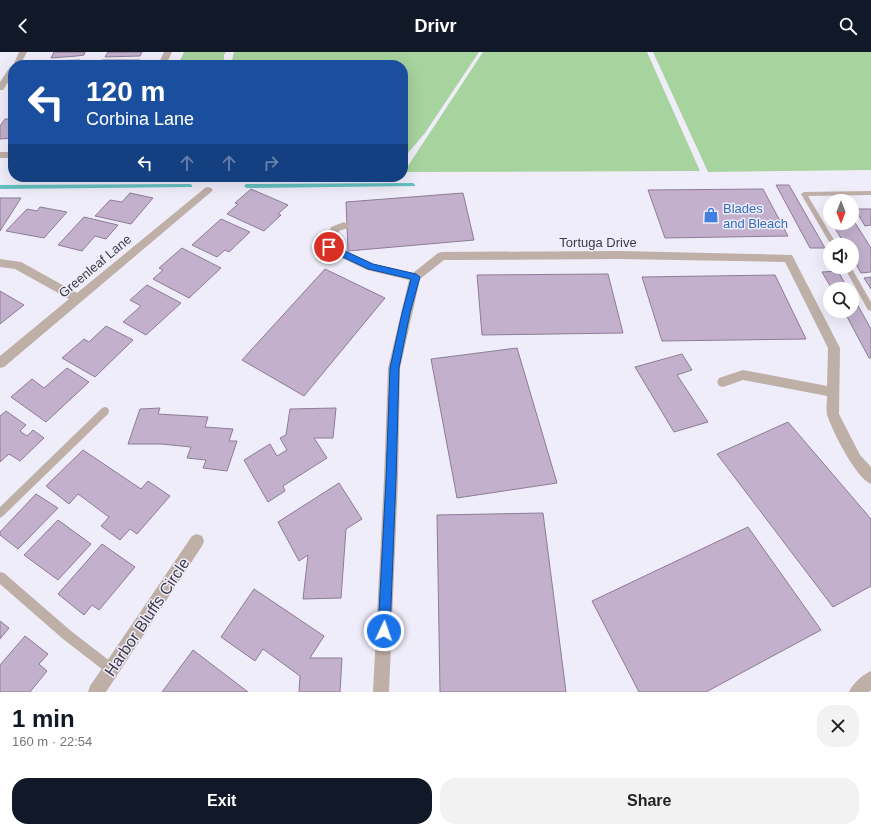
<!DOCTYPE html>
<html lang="en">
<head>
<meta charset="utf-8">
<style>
	body { margin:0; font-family:Arial,sans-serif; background:#f2f2f2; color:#222; height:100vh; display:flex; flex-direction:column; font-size:15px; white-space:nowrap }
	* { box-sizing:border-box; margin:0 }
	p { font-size:13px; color:#767676 }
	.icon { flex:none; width:22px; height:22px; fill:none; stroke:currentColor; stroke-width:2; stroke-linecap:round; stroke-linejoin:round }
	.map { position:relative; height:640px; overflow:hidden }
	.panel { display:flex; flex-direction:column; background:#fff; flex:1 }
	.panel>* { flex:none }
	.hud { position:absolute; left:8px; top:8px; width:400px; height:122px; border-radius:16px; box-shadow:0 4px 16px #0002; background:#1a4fa0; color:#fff; overflow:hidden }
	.needle { width:26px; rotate:180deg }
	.fabs { position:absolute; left:823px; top:142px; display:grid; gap:8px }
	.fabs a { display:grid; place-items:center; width:36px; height:36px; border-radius:50%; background:#fff; box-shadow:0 4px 16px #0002; font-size:20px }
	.pin { position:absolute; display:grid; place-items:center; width:34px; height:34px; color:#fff; margin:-17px; border:2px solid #fff; border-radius:50%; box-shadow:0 1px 4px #0007 }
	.me { position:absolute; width:44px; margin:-22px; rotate:3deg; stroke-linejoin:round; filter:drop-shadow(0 0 3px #0008) }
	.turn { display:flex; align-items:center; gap:14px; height:84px; padding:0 12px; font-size:18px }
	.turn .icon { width:52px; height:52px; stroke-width:2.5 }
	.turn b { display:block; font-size:28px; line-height:34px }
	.lanes { display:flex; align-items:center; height:38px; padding:0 12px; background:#0003; justify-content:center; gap:20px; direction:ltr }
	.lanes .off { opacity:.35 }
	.round { display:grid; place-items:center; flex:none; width:42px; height:42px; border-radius:16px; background:#f2f2f2 }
	.headline { display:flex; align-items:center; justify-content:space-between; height:68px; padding:0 12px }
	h1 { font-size:24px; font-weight:600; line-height:30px; color:#111827 }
	.primary-button { display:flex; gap:8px; margin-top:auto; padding:8px 12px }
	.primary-button a { flex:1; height:46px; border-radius:16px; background:#111827; color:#fff; font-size:16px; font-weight:600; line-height:46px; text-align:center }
	.primary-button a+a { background:#f2f2f2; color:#222 }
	header { display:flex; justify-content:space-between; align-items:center; height:52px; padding:0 12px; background:#111827; color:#fff; font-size:18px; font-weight:600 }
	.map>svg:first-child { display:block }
	.green { fill:#a7d39e }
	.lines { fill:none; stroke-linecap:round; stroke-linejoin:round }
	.stream { fill:#64c0c1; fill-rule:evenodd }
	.building { fill:#c2b0cd; stroke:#8d7c98 }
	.lane { fill:#beafa7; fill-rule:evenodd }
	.street { fill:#beafa7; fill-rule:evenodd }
	.route { fill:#1a73e8; stroke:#114b97 }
	.labels { text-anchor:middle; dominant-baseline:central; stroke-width:3; stroke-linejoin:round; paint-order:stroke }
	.shop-label { font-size:13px; fill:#366cbe; stroke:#efedfa; text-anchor:start }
	.street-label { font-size:13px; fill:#3e3b48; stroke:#efedfa }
	.near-street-label { font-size:16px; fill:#3e3b48; stroke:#efedfa }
</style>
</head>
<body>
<header><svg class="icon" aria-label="back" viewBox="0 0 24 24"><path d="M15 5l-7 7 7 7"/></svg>Drivr<svg class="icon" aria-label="search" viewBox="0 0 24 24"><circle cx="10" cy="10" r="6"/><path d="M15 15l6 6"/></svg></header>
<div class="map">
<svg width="871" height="640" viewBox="0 0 871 640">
	<rect width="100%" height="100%" fill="#efedfa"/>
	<g class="green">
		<polygon points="184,0 226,0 224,3 224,13 178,13"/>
		<polygon points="234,0 479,0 425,81 403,107 403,13 231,13"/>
		<polygon points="483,0 647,0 700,119 404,120"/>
		<polygon points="653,0 871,0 871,118 708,120"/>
		<polygon points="223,125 325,125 325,126 224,128"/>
	</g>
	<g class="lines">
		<g class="stream">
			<polygon points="413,131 415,133 415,134 246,136 244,134 246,132"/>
			<polygon points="190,132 192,133 192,135 0,137 0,133"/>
		</g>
	</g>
	<g class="building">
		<polygon points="54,0 85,0 84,3 77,4 51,6"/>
		<polygon points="108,0 142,0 140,4 105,5"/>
		<polygon points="80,8 77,13 38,13 41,9"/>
		<polygon points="102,8 140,8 138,13 100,13"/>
		<polygon points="5,67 13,67 13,86 0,87 0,74"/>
		<polygon points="776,133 789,133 825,196 810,196"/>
		<polygon points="251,137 288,153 278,162 281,163 264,179 227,162 238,152 235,151"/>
		<polygon points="763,137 788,184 665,186 648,138"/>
		<polygon points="130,141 153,146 131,172 95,164 110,148 122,150"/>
		<polygon points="463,141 474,188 348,199 346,150"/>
		<polygon points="0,146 21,146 0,179"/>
		<polygon points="40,155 67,160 44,186 6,179 27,157 37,159"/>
		<polygon points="855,157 871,157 871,173 865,174"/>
		<polygon points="84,165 118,173 106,187 95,184 82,199 58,193"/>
		<polygon points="852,166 871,196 871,220 861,221 852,205 852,193 845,193 832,171 852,171"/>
		<polygon points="221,167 250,180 229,200 225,198 217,205 192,193"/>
		<polygon points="182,196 221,216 189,246 153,227 163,218 159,216"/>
		<polygon points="325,217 385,246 304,344 242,308"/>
		<polygon points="838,219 848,237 832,237 822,220"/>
		<polygon points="608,222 623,281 482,283 477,223"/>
		<polygon points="775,223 806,287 662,289 642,225"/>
		<polygon points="871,225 871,237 864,226"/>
		<polygon points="147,233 181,251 146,283 123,270 141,254 130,248"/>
		<polygon points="0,239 24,253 0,272"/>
		<polygon points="852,243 871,277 871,306 869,306 844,259 852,259"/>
		<polygon points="106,274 133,288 95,325 62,306 84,287 89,290"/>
		<polygon points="517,296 557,431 457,446 431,307"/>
		<polygon points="682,302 692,318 677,323 708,370 674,380 635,315"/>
		<polygon points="67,316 89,330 46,370 11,345 32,327 44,336"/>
		<polygon points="160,356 158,362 208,365 205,375 233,377 229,389 237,389 227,419 203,416 206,408 187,406 191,395 161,392 128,392 140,357"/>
		<polygon points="336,356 333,386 314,386 327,406 283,434 285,439 268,450 244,408 270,392 277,404 287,398 280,386 286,383 290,357"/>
		<polygon points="6,359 26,373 20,379 27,384 33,378 44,386 20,409 9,402 0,410 0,364"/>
		<polygon points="788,370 871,467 871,534 833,555 717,402"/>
		<polygon points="83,398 141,437 148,429 170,444 137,482 130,477 120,488 101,474 109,465 78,442 69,452 46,434"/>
		<polygon points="339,431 362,467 346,477 341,546 303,547 308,503 299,509 278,470"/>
		<polygon points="36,442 58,456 18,497 0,483 0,480"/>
		<polygon points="543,461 566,640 440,640 437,463"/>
		<polygon points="58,468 91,492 58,528 24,503"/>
		<polygon points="748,475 821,578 706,640 639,640 592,549"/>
		<polygon points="102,492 135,515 99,558 92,553 84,563 58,542"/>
		<polygon points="254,537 324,584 310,606 342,606 340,640 299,640 300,624 263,597 255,609 221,585"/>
		<polygon points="0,569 9,576 0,587"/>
		<polygon points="25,584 48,602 39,612 47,619 30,640 0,640 0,613"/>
		<polygon points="193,598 248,640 162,640"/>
	</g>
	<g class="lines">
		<g class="lane">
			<polygon points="871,139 871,143 808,144 837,193 831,193 801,142 804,140"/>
			<polygon points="844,215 851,215 871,250 871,259 868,258"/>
			<polygon points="105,355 108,356 109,359 108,362 3,464 0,466 0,455 102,356"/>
			<polygon points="0,520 4,521 71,579 115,613 116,617 115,621 111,622 107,621 63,587 0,532"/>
		</g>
		<g class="street">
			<polygon points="19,0 27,0 20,13 13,14"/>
			<polygon points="164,0 172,0 166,13 158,13"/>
			<polygon points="10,15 13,15 13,23 3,38 0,38 0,30"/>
			<rect x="0" y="100" width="13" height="6"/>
			<polygon points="208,135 211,136 213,138 211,140 4,315 0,316 0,304 69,247 15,217 0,215 0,207 21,210 77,241 205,136"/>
			<path d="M344,170L349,174L348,176L339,179L335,193L373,212L413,221L438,201L442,200L620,199L792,203L840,296L839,362L860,403L871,415V432C855,425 833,380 827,363C826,358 827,350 827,344L743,328L723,335L719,334L717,330L719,326L743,318L827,334L828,296L785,210L620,207L444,208L420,227L400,316L398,427L389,640H373L384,427L388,316L409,228L367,218L325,198L324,195L331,175Z"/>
			<polygon points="197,482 202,484 204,489 202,494 106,640 88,640 90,634 192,484"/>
			<path d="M871,619V638L869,640H849C853,631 862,623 871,619Z"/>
		</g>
	</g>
	<polygon class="route" points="326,193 332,193 373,212 416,222 420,225 410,261 399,316 396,427 390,579 388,583 384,585 379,583 378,579 386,427 390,316 402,261 411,227 368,217 326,197"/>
	<defs>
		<g id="shop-bare" transform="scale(1.2)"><path d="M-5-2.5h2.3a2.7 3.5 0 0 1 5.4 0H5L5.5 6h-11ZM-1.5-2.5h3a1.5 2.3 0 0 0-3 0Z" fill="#3f7fe0" stroke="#efedfa" stroke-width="2.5" paint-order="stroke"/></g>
	</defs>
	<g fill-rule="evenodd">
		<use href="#shop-bare" x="711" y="163"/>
	</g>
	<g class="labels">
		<g class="shop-label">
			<text x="723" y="156">Blades<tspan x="723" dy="15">and Bleach</tspan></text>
		</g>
		<g class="street-label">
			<text x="598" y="190">Tortuga Drive</text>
			<text transform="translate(95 214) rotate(-40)">Greenleaf Lane</text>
		</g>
		<g class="near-street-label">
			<text transform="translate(147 565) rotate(-56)">Harbor Bluffs Circle</text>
		</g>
	</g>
</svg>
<div class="fabs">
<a><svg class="needle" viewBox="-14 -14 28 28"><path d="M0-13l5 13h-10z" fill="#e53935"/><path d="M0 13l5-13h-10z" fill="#767676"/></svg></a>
<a><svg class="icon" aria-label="sound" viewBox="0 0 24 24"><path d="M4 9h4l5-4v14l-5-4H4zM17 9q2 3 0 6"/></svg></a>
<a><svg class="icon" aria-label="search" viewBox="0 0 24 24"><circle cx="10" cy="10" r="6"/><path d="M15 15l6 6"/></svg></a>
</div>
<div class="pin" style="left:329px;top:195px;background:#d93025"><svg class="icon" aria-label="arrive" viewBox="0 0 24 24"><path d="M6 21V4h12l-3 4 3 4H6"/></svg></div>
<svg class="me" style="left:384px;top:579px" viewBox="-20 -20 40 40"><circle r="17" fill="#1a73e8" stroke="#fff" stroke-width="3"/><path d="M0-11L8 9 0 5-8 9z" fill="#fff"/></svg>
<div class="hud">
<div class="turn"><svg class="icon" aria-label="left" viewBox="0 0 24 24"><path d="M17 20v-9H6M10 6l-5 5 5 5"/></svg><div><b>120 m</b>Corbina Lane</div></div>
<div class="lanes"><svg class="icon" aria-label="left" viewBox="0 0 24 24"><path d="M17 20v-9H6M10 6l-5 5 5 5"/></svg><svg class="icon off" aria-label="ahead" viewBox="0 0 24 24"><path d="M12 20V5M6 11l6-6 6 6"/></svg><svg class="icon off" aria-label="ahead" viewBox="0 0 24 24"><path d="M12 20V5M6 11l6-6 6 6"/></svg><svg class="icon off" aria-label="right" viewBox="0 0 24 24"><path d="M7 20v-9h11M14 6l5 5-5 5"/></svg></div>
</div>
</div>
<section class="panel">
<div class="headline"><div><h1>1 min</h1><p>160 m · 22:54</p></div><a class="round"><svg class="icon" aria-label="close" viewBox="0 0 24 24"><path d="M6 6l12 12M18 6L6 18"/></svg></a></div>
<div class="primary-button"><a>Exit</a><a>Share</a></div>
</section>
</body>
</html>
